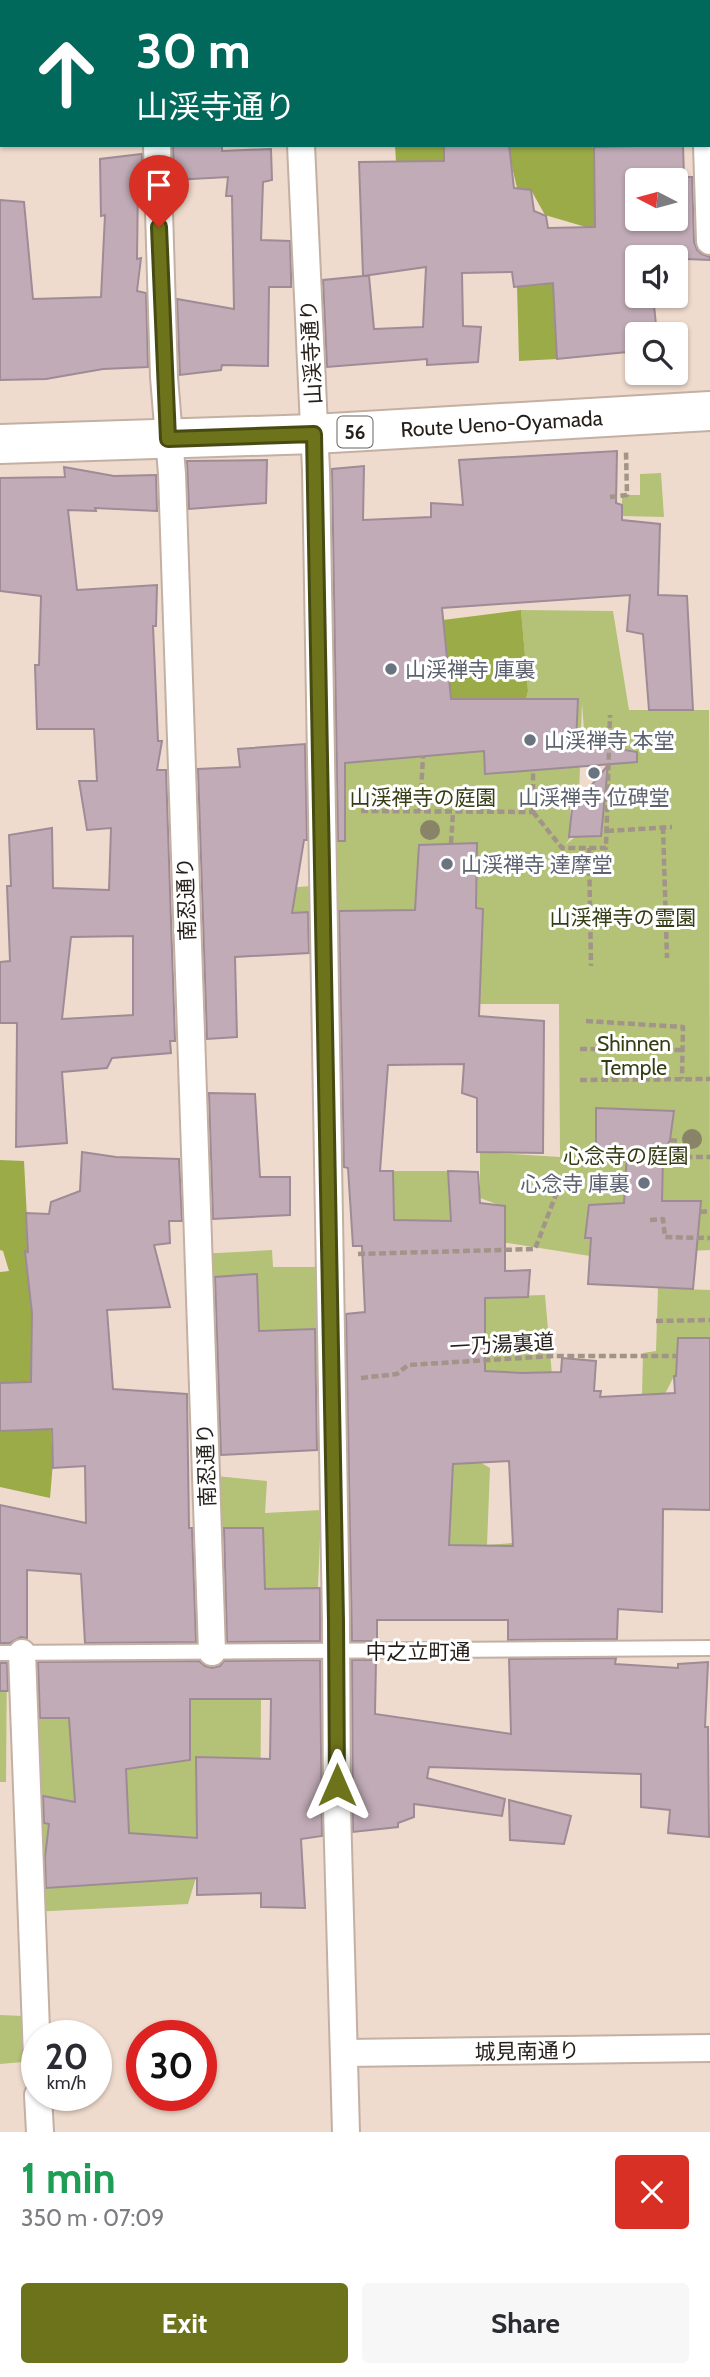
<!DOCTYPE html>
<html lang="en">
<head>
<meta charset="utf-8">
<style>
	body { margin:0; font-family:Cabin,"Noto Sans JP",sans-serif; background:#f7f7f7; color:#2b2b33; height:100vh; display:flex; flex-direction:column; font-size:26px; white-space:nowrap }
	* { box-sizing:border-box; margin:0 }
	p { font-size:23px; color:#7c7c81 }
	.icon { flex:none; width:38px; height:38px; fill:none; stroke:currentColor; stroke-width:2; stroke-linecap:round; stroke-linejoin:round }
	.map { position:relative; height:2132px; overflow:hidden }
	.side { display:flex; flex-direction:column; background:#fff; flex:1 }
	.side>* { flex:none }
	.top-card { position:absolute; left:0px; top:0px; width:710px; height:147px; box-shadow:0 2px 5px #0004; background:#00695c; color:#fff; overflow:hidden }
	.needle { width:46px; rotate:276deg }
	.controls { position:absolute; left:625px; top:168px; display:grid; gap:14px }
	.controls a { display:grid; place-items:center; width:63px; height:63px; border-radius:7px; background:#fff; box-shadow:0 2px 5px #0004; font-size:35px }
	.speed { position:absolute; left:21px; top:2020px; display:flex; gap:14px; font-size:35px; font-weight:700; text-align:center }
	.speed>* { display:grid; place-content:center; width:91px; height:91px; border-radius:50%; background:#fff; box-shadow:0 2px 5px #0004; line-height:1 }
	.speed small { font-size:18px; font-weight:400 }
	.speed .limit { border:10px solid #d22; background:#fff; color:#111 }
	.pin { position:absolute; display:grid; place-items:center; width:60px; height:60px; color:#fff; margin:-72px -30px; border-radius:50% 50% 50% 0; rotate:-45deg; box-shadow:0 0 7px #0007 }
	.pin .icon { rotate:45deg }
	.me { position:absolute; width:77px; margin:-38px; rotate:0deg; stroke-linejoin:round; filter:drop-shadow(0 0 5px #0008) }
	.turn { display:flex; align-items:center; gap:24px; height:147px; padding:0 21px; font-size:32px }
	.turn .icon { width:91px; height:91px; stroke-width:2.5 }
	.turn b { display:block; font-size:49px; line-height:60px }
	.round { display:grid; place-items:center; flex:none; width:74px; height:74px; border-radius:7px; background:#f7f7f7 }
	.summary { display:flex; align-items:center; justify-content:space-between; height:119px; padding:0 21px }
	h1 { font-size:42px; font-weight:700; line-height:52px; color:#1e9e55 }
	.primary-button { display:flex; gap:14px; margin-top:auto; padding:14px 21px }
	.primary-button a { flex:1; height:80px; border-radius:7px; background:#6d731b; color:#fff; font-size:28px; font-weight:700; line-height:80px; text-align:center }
	.primary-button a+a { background:#f7f7f7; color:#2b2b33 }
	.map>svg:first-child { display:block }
	.green { fill:#b3c277; fill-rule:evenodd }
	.forest { fill:#9aab47 }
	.building { fill:#c0abb6; stroke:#9f8b96; stroke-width:2; fill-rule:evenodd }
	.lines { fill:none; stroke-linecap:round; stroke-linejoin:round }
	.lane-casing { stroke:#c3b0a2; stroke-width:18 }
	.street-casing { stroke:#c3b0a2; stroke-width:30 }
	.primary-casing { stroke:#c3b0a2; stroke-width:42 }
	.path { stroke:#a39489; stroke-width:4.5; stroke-dasharray:7 3.5; stroke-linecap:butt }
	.lane { stroke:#fff; stroke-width:14 }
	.street { stroke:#fff; stroke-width:26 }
	.primary { stroke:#fff; stroke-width:38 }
	.tree { fill:#898467 }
	.route-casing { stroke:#474b12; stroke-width:18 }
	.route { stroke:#6d731b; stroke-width:12 }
	.worship-dot { fill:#6b7280; stroke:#fff; stroke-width:2.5 }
	.labels { text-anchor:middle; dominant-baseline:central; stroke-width:6; stroke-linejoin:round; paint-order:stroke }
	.shield { fill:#fff; stroke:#66625e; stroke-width:2 }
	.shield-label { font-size:19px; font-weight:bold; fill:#251e19 }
	.street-label { font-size:21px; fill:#251e19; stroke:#fff }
	.worship-label { font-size:21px; fill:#5b616d; stroke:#fff; text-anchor:start }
	.park-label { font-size:21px; fill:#353d13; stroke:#fff }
</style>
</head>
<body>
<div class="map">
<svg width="710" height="2132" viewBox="0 0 710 2132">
	<rect width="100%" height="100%" fill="#efdbcd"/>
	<g class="green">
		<polygon points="661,473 664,517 622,516 622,495 640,495 640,474"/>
		<path d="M521,610L613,611L629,710H709L710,1250L592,1256L590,1223V1256L501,1242L502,1206L480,1198V1152L560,1157L559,1004H480L483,909L336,911L335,623L445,620L482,699H526L528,691ZM582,704L585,744L607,748L601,835L575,837L565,845L571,837L570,804L579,797Z"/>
		<polygon points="310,886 312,952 297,952 286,888"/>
		<polygon points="393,1171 448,1171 451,1220 394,1220"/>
		<polygon points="272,1250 273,1267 316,1267 320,1373 293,1371 291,1330 259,1331 257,1274 199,1278 199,1254"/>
		<polygon points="658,1288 710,1290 710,1376 674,1376 665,1394 642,1395 643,1353 656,1351"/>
		<polygon points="545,1295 552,1375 485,1374 485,1318 448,1319 477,1297"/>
		<polygon points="476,1460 490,1468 487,1545 512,1543 512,1552 453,1564 416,1537 450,1533 453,1464"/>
		<polygon points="206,1475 267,1481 265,1513 321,1510 318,1588 265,1588 262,1528 208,1528"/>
		<polygon points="203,1652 202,1699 261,1699 260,1866 198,1871 188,1904 31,1912 22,1653"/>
		<polygon points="0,1653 7,1653 6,1782 0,1782"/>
		<polygon points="0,2015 23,2016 23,2062 0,2064"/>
	</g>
	<g class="forest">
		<polygon points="395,145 444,145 444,180 414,164 396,162"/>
		<polygon points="507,145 587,145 594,148 596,230 545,215 531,190 517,188"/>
		<polygon points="553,267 575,308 555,316 557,359 519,361 517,286 550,283"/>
		<polygon points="521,610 528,691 526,699 453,714 443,620"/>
		<polygon points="0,1160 24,1161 32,1313 31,1368 48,1388 53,1462 50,1498 0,1487 0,1272 9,1271 3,1251 0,1250"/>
	</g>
	<g class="building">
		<polygon points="173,145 222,145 222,151 271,149 272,180 263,182 261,240 290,241 291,275 291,287 269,287 268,366 222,365 221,370 180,375 177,299 234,309 232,196 226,196 228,177 174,180"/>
		<path d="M444,145H509L514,188L531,190L534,211L546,216L548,228L595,227L594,147L683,145L684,177H692L694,242L697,250L702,254L710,257V260L637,257V296H653L657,334H637V351L557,359L553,283L514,287L512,272L462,273L463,326L481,327L478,362L427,365V359L327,367L323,280L363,276L359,162L444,161ZM637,180H676V219H637ZM426,267L423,327L374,329L369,276H363Z"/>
		<polygon points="142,154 142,182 138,182 137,259 141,258 137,291 146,293 148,367 103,369 46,379 0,380 0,200 24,202 33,299 101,297 105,215 101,216 100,159"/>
		<polygon points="617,451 616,503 622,505 622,520 660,524 658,595 687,596 693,710 649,710 643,634 627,631 630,595 442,608 451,699 578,699 576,742 637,752 637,762 485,774 484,751 345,763 345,841 338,841 332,469 364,466 363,520 431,517 431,503 463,505 459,460"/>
		<polygon points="267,460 266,503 189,509 187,461"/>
		<path d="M64,467L114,476L156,475L157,511L95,508L96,511L68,510L77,590L157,585L156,626H153L158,741H162L157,770H166L175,1041H170L171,1053L112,1058L107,1068L62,1072L67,1143L16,1147L17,1023H0V962L10,961L7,886H11L9,835L52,828L53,888L109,890L111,828L87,830L79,781H97L94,729H37L35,665H39L41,596L0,591V478L65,477ZM133,936V1015L62,1019L71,937Z"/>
		<polygon points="305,744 307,840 304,840 292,913 308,912 309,953 235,957 237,1037 207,1039 198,769 240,767 238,749"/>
		<polygon points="608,765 601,836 569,837 572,809"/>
		<path d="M477,843L476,908L483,909L479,1016L544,1021L543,1153L477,1152V1098L462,1093L464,1064L388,1065L380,1171H393L394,1220L451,1221L448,1171L478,1172L480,1203L505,1206V1271L530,1270L528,1297L485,1298V1371L522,1373L561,1372L562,1358L596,1361L594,1391H601L600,1397L675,1393L674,1376H676L678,1338H710V1510L663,1509L662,1612L618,1609L617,1639L508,1640V1620H377V1641H352L346,1314L365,1312L362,1246H353L348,1168L344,1167L339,911L415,910L419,845ZM509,1461L513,1546L449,1545L453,1464Z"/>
		<polygon points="209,1093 255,1094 260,1177 290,1177 290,1215 213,1219"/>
		<polygon points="596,1108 674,1111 670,1140 663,1155 662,1201 701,1201 693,1289 588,1284 591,1238 585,1238 589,1205 624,1203 627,1153 596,1153"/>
		<polygon points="82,1152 116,1157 179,1159 182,1221 169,1221 170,1243 154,1245 170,1307 107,1310 113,1389 187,1394 189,1528 192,1528 196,1642 85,1643 81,1574 27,1570 27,1638 21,1637 10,1643 0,1643 0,1505 86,1523 85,1466 53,1468 52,1429 0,1431 0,1383 31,1382 32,1313 25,1251 28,1252 26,1213 49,1214 51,1202 80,1191"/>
		<polygon points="257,1274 259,1331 315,1329 317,1450 221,1455 215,1277"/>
		<polygon points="224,1528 263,1528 265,1589 320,1588 320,1641 227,1642"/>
		<polygon points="616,1658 615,1664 678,1668 678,1664 708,1662 705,1727 708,1727 709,1837 668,1833 670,1810 641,1807 641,1774 429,1767 427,1778 505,1799 502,1816 414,1804 414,1817 398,1823 398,1827 353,1832 352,1660 376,1660 375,1714 511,1734 509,1659"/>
		<path d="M320,1660L322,1836L301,1839L305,1908L261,1907V1893L197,1895V1878L46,1888L45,1857L49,1824L44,1823L43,1796L75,1802L69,1718H40L38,1662L199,1661L205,1666L212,1668L220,1666L224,1661ZM190,1699H271L270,1759L196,1757L197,1838L129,1833L126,1769L190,1760Z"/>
		<polygon points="0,1663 7,1663 8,1691 0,1691"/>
		<polygon points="509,1800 571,1816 564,1844 510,1840"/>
	</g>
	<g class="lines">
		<g class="lane-casing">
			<polyline id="lane" points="0,1653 710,1648"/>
		</g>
		<g class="street-casing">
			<g id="street">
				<polyline points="152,0 152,2"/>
				<polyline points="295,0 295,2"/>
				<polyline points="702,0 702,2"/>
				<polyline points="157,145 164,377 172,474 212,1652"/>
				<polyline points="301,145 316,470 336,1621 337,1809 346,2132"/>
				<polyline points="707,145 710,241"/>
				<polyline points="22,1653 37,2057"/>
				<polyline points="345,2053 710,2048"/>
				<polyline points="38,2095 40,2132"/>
			</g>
		</g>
		<g class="primary-casing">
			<g id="primary">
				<path id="s1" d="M0,444L314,434L710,411"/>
			</g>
		</g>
		<g class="path">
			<polyline points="610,497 627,495 626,452"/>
			<polyline points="361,811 533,812"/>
			<polyline points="420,811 423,756"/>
			<polyline points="533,812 562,848 606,848 610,715"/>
			<polyline points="533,812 533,770"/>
			<polyline points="663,827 667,958"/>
			<polyline points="607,831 672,827"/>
			<polyline points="451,843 453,812"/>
			<polyline points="589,848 591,966"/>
			<polyline points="586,1021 683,1027 682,1079"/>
			<polyline points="580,1049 682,1050"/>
			<polyline points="580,1080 710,1079"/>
			<polyline points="670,1140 678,1141 678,1157 710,1157"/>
			<polyline points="700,1212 710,1211"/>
			<polyline points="650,1220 663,1219 665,1237 710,1238"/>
			<polyline points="358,1254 535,1249 560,1184"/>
			<polyline points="656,1321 710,1320"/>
			<polyline points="361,1378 397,1374 408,1365 554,1356 677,1356"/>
		</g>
		<use href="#lane" class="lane"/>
		<use href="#street" class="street"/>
		<use href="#primary" class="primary"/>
	</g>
	<g class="tree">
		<circle cx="430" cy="830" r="10"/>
		<circle cx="692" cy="1139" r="10"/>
	</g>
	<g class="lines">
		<g class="route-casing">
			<polyline id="route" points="159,227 168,439 314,434 336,1621 337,1785"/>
		</g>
		<use href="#route" class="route"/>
	</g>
	<g class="worship-dot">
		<circle cx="391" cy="669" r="7"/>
		<circle cx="530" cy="740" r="7"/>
		<circle cx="594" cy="773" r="7"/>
		<circle cx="447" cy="864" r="7"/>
		<circle cx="644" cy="1183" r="7"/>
	</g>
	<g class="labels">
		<rect class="shield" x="337.5" y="416.5" width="35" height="31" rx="5"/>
		<g class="shield-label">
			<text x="355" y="432">56</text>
		</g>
		<g class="street-label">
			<text transform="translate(311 352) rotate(-93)">山渓寺通り</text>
			<text stroke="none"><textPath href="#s1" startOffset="502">Route Ueno-Oyamada</textPath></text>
			<text transform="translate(186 899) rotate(-92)">南忍通り</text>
			<text transform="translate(502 1344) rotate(-3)">一乃湯裏道</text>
			<text transform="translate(206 1465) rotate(-92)">南忍通り</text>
			<text x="418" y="1651">中之立町通</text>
			<text transform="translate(527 2051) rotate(-1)">城見南通り</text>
		</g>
		<g class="worship-label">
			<text x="405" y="669">山渓禅寺 庫裏</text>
			<text x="544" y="740">山渓禅寺 本堂</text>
			<text x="594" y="797" text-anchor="middle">山渓禅寺 位碑堂</text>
			<text x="461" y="864">山渓禅寺 達摩堂</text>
			<text x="630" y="1183" text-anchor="end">心念寺 庫裏</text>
		</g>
		<g class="park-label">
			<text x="423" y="797">山渓禅寺の庭園</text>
			<text x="623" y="917">山渓禅寺の霊園</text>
			<text x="634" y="1043">Shinnen<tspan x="634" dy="24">Temple</tspan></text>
			<text x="626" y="1155">心念寺の庭園</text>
		</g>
	</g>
</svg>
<div class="controls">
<a><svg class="needle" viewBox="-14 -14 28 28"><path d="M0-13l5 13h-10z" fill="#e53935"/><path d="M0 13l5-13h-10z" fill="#7c7c81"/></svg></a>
<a><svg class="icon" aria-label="sound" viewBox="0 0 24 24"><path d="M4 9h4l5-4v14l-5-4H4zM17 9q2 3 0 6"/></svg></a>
<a><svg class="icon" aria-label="search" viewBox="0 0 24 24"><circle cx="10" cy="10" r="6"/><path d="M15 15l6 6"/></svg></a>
</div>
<div class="speed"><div>20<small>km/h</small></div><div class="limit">30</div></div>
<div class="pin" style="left:159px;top:227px;background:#d93025"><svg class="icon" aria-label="arrive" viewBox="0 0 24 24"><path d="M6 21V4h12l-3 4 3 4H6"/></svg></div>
<svg class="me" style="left:337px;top:1785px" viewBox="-20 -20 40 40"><path d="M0-17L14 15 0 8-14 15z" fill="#6d731b" stroke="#fff" stroke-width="4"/></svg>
<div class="top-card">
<div class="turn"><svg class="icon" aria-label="ahead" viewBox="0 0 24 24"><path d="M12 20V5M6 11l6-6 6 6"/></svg><div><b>30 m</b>山渓寺通り</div></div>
</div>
</div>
<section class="side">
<div class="summary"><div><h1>1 min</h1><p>350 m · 07:09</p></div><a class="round" style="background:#d93025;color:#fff"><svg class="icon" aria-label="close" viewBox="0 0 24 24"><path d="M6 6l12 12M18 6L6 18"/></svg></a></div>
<div class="primary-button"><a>Exit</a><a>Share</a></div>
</section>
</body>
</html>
